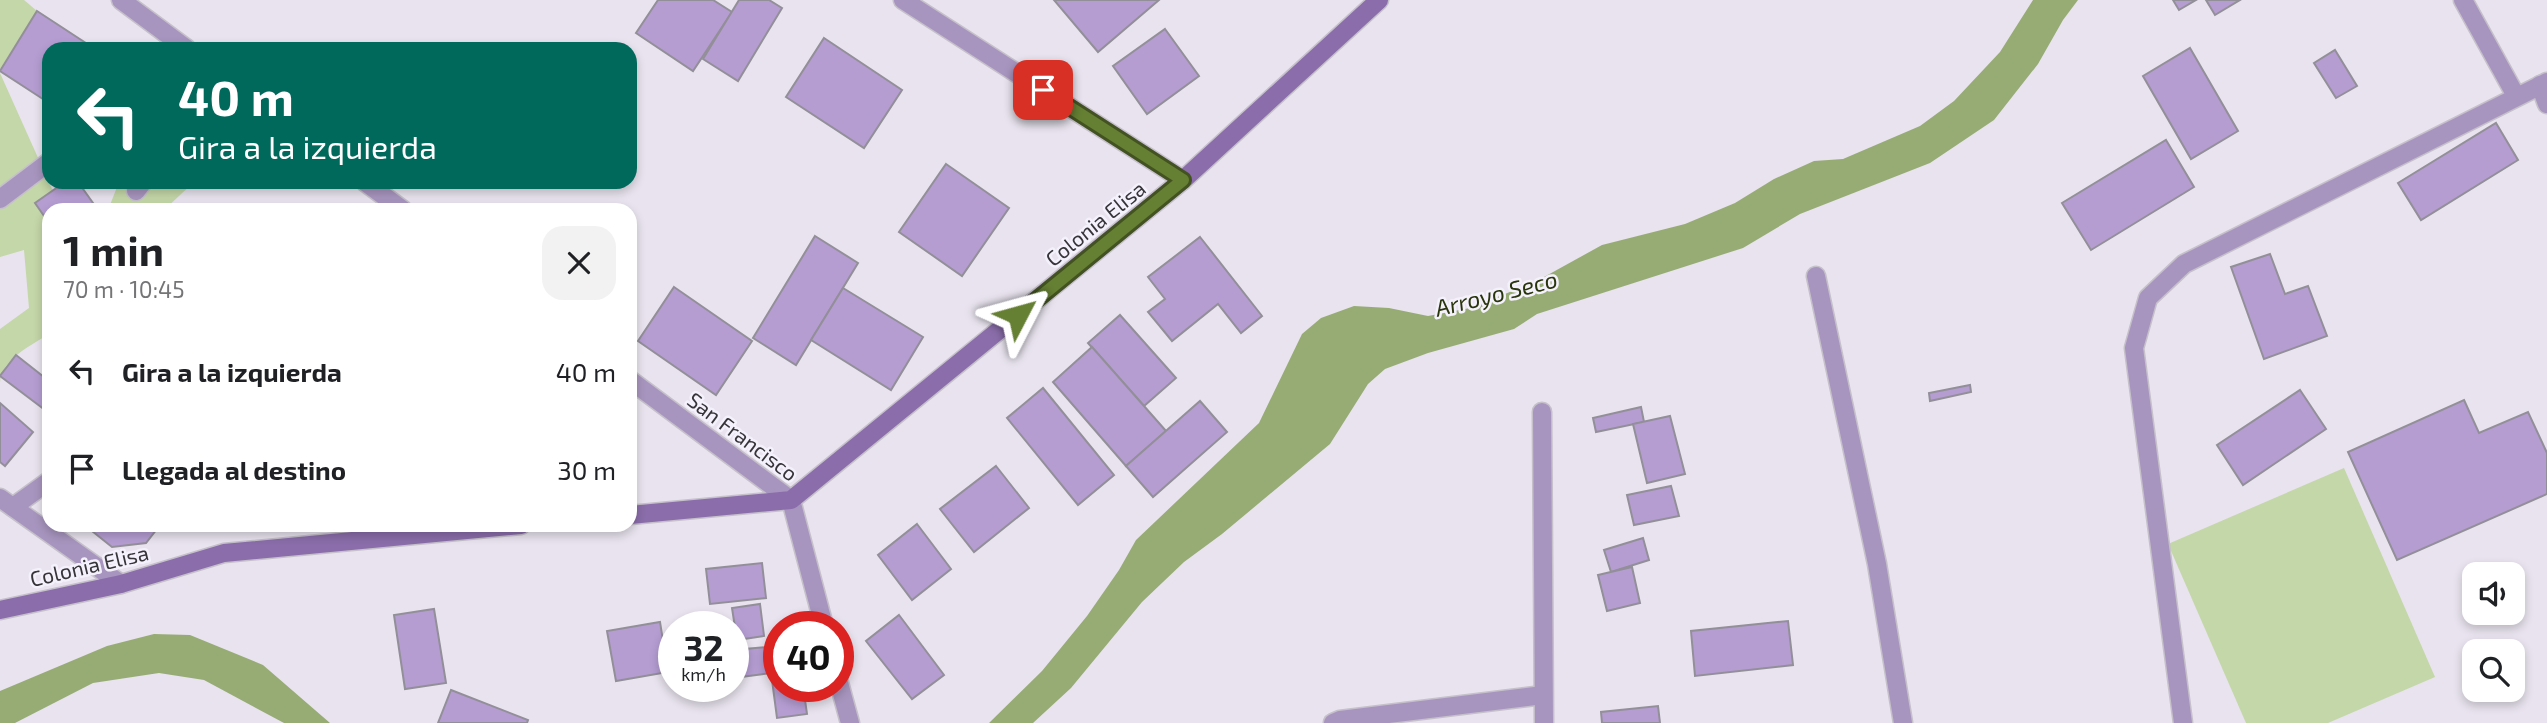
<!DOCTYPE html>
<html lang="es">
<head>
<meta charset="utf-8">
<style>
	body { margin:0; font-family:"Exo 2",sans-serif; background:#f2f2f2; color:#202124; height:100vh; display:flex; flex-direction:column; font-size:26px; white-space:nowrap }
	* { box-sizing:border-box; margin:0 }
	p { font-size:23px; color:#757577 }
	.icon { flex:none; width:38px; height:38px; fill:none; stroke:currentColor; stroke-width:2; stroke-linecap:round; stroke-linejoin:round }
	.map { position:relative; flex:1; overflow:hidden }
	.panel { position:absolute; left:42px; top:203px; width:595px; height:329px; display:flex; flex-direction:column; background:#fff; border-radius:21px; box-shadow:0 4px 10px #0003 }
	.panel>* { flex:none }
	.hud { position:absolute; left:42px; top:42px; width:595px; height:147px; border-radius:21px; box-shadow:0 4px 10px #0003; background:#00695c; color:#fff; overflow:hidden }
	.fabs { position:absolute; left:2462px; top:562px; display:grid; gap:14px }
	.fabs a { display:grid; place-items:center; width:63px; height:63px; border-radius:14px; background:#fff; box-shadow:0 4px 10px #0003; font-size:35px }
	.speed { position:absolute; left:658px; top:611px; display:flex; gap:14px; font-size:35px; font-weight:700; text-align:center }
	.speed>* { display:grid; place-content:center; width:91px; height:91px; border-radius:50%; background:#fff; box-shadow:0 4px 10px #0003; line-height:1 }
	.speed small { font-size:18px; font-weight:400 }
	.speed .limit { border:10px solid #d22; background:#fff; color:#111 }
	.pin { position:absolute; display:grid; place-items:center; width:60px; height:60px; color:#fff; margin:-30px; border-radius:14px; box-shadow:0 4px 10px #0006 }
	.me { position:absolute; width:77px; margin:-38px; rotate:51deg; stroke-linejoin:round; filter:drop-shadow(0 0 5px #0008) }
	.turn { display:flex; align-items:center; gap:24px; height:147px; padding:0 21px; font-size:32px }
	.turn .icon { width:91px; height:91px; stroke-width:2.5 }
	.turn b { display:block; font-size:49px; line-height:60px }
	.round { display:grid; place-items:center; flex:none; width:74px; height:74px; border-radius:21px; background:#f2f2f2 }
	.headline { display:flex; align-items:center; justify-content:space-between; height:119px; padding:0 21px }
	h1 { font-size:42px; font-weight:700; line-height:52px }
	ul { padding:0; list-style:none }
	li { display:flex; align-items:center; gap:21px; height:98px; padding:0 21px }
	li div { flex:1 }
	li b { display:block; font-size:26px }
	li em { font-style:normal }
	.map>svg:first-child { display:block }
	.green { fill:#c4d7a8 }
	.water { fill:#97ac75 }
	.building { fill:#b59dd2; stroke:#938f99; stroke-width:2 }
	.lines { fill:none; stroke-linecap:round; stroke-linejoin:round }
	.lane-casing { stroke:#c5c0ca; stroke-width:21 }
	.street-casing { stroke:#c5c0ca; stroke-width:21 }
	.secondary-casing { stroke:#c5c0ca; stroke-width:21 }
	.lane { stroke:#a895bf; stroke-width:18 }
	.street { stroke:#a895bf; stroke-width:18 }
	.secondary { stroke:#8a6daa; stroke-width:18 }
	.route-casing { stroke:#425321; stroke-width:18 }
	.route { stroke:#657f33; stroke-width:12 }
	.labels { text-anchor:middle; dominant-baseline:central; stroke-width:5; stroke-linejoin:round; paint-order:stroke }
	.street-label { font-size:21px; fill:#373539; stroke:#f5f1fc }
	.water-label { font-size:23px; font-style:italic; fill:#28350b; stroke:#f5f1fc }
</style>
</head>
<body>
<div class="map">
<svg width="2547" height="723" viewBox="0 0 2547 723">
	<rect width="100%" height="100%" fill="#e8e3ee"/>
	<g class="green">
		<polygon points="0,0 24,0 37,11 0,69"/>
		<path d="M0,73L52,189L88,210H49V334C32,345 1,359 0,383V329L29,308L24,250L0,257Z"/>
		<polygon points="119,182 194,182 164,210 108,210"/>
		<polygon points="2344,468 2435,677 2328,723 2246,723 2168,544"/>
	</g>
	<g class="water">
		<polygon points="2033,0 2078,0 2063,20 2038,64 1994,120 1930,163 1800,214 1743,248 1537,314 1514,329 1428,353 1385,369 1368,384 1330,444 1222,534 1184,562 1142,602 1071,688 1033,723 989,723 1042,671 1087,616 1119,570 1136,540 1259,423 1302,334 1321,318 1354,306 1389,308 1428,316 1470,308 1535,282 1602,245 1685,224 1735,203 1774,179 1814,161 1843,159 1920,126 1954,101 2000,52"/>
		<polygon points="154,634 190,635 263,665 330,723 284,723 204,680 159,673 93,683 15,723 0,723 0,691 107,646"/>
	</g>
	<g class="building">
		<polygon points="658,0 713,0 732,12 693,71 636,33"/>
		<polygon points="739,0 769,0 782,8 738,81 703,59"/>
		<polygon points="1054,0 1159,0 1098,52"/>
		<polygon points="2173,0 2196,0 2179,10"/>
		<polygon points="2206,0 2240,0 2215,15"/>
		<polygon points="37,11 95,49 49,49 49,103 0,71"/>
		<polygon points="1165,29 1199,76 1147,114 1113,66"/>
		<polygon points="824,38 902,90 864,148 786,97"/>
		<polygon points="2190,48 2238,131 2191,159 2143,76"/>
		<polygon points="2335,50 2357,86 2336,98 2314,63"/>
		<polygon points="2496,123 2518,160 2421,220 2398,183"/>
		<polygon points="2166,140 2194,187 2091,250 2062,203"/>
		<polygon points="946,164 1009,208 962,276 899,232"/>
		<polygon points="65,182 78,182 98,210 49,210 49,223 35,203"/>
		<polygon points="815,236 858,263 796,365 753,338"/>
		<polygon points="1200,237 1262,316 1241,333 1218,304 1172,341 1148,312 1165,299 1148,277"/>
		<polygon points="2270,254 2285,294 2308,286 2327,336 2264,359 2231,267"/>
		<polygon points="674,287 752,341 716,395 638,341"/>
		<polygon points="843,288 923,337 891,390 811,340"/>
		<polygon points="1120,315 1176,378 1144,406 1088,343"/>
		<polygon points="1092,347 1166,431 1126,466 1053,382"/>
		<polygon points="16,355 49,381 49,413 0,376"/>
		<polygon points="1970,385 1971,392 1930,401 1929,393"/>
		<polygon points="1043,388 1114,475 1078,505 1007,418"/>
		<polygon points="2300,390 2326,429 2243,485 2217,445"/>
		<polygon points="2464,400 2479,433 2528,412 2547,453 2547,494 2397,560 2348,452"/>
		<polygon points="1200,401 1227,432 1153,497 1126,466"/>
		<polygon points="0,403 33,432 5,466 0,462"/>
		<polygon points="1641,407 1644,422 1596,432 1593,418"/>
		<polygon points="1670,416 1685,474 1647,483 1633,424"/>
		<polygon points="996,466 1029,508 974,552 940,509"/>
		<polygon points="1671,486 1679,516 1634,525 1627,495"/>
		<polygon points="917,524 951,569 912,600 878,555"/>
		<polygon points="88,525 160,525 146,543 112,547 87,527"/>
		<polygon points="1643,538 1649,560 1611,572 1604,550"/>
		<polygon points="762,563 766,598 710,604 706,569"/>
		<polygon points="1632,567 1640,603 1607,611 1598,575"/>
		<polygon points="760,604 764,636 737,640 732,608"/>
		<polygon points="434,609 446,683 405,689 394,615"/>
		<polygon points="899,615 944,675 912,699 866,641"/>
		<polygon points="1788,621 1793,665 1695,676 1691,631"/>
		<polygon points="660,622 668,672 616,681 607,631"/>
		<polygon points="779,640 779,686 803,686 807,714 777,718 767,642"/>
		<polygon points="768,647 771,673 733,678 733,650"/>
		<polygon points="451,690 528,720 527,723 438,723"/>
		<polygon points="1658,706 1660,723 1602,723 1601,712"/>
	</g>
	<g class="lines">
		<g class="lane-casing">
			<g id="lane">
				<polyline points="2463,0 2516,96"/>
				<polyline points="136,191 143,182"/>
				<polyline points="0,199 49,162"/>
				<polyline points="13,507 49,481"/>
			</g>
		</g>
		<g class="street-casing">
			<g id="street">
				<polyline points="121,0 187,49"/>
				<polyline points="903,0 1183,180"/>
				<polyline points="2540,85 2547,104"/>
				<polyline points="365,182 403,210"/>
				<polyline points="1816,276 1877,564 1903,723"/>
				<polyline points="630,380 791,500 824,626"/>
				<polyline points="1542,412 1544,723"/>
				<polyline points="0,498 121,584"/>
				<polyline points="838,679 850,723"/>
				<polyline points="1333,723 1340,720 1543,695"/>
				<polyline points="2183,723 2134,348 2148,298 2184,264 2547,82"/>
			</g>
		</g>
		<g class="secondary-casing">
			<g id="secondary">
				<polyline points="630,515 791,500 1183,180 1379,0"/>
				<polyline points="0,610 121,584 224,553 521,525"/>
			</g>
		</g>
		<use href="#lane" class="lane"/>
		<use href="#street" class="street"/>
		<use href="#secondary" class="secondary"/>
	</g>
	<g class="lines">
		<g class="route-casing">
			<polyline id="route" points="1018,315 1183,180 1043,90"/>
		</g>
		<use href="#route" class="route"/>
	</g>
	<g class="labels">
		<g class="street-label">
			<text transform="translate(1095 223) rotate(-39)">Colonia Elisa</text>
			<text transform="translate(743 436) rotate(37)">San Francisco</text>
			<text transform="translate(89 565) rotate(-13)">Colonia Elisa</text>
		</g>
		<g class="water-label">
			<text transform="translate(1496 293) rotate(-14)">Arroyo Seco</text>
		</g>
	</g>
</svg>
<div class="fabs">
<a><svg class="icon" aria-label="sound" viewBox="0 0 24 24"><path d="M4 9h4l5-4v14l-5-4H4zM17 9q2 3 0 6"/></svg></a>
<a><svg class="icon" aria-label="search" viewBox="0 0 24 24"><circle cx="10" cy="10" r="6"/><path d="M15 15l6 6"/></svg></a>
</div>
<div class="speed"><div>32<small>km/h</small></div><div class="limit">40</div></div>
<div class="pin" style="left:1043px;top:90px;background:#d93025"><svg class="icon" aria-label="arrive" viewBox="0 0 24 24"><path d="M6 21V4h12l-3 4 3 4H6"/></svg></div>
<svg class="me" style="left:1018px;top:315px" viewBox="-20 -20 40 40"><path d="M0-17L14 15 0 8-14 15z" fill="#657f33" stroke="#fff" stroke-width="4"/></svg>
<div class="hud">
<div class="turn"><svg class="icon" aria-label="left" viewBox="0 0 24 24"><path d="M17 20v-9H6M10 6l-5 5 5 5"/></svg><div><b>40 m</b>Gira a la izquierda</div></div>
</div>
<section class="panel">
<div class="headline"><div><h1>1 min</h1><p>70 m · 10:45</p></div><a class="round"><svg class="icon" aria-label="close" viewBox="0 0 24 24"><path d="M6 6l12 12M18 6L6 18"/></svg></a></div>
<ul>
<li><svg class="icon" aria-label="left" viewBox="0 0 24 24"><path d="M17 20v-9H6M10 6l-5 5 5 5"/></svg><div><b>Gira a la izquierda</b></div><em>40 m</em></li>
<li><svg class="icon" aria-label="arrive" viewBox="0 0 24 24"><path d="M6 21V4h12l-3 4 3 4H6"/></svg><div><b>Llegada al destino</b></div><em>30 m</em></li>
</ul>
</section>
</div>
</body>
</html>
